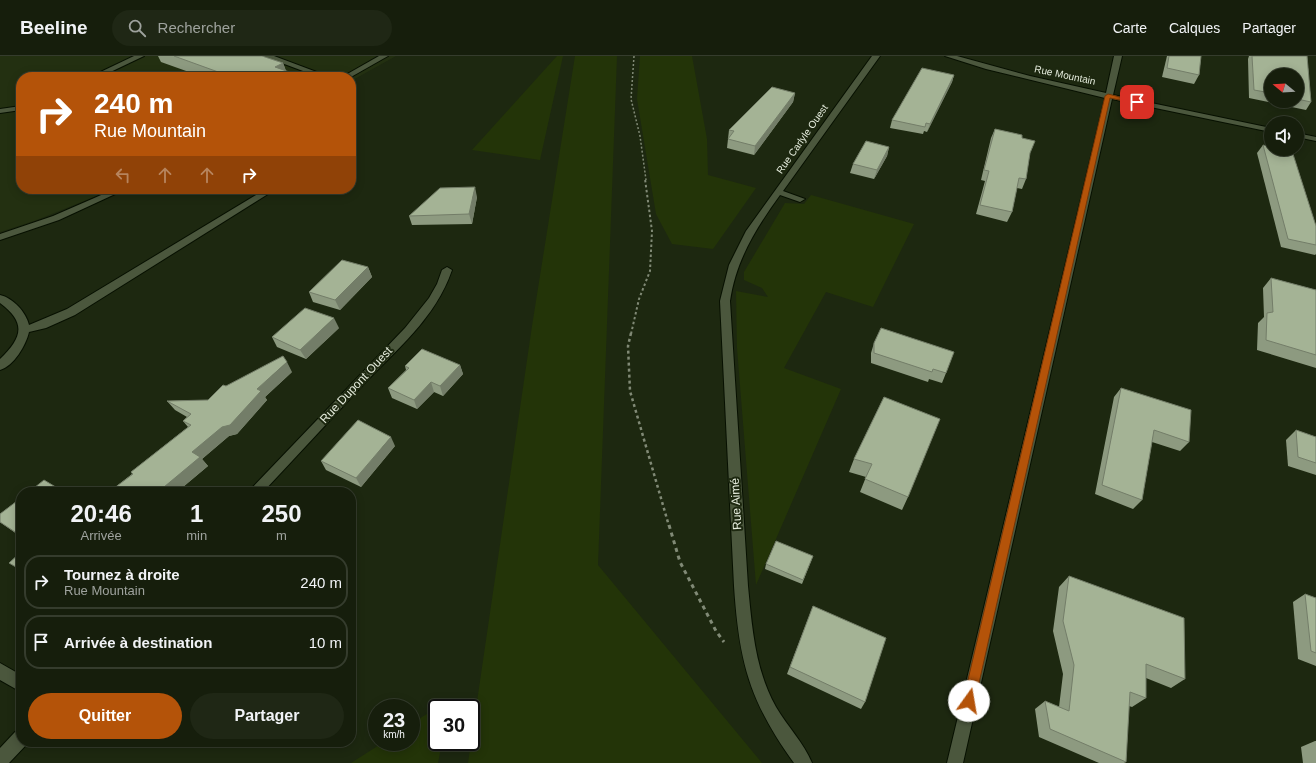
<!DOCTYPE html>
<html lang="fr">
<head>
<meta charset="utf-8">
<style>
	body { margin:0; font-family:Helvetica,sans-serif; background:#1f2715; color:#f1f3f6; height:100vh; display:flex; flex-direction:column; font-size:15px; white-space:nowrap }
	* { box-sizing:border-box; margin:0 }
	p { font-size:13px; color:#9ea29d }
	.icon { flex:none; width:22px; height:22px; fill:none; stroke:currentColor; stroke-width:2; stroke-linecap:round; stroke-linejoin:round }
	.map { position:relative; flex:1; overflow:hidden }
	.side { position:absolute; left:16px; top:431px; width:340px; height:260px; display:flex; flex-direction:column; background:#161e0c; border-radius:16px; box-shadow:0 2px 10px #0003,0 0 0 1px #353c2d }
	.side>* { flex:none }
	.top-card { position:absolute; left:16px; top:16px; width:340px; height:122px; border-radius:16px; box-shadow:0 2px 10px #0003,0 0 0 1px #353c2d; background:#b45309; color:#fff; overflow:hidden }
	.needle { width:26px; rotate:288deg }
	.fabs { position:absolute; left:1264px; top:12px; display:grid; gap:8px }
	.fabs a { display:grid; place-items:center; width:40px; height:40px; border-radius:50%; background:#161e0c; box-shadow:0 2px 10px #0003,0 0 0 1px #353c2d; font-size:20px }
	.speed { position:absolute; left:368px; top:643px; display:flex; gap:8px; font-size:20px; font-weight:700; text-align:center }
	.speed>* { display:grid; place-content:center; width:52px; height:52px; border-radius:50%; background:#161e0c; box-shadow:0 2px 10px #0003,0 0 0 1px #353c2d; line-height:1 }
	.speed small { font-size:10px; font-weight:400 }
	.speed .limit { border:2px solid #111; border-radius:6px; background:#fff; color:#111 }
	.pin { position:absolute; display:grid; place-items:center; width:34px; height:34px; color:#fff; margin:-17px; border-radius:8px; box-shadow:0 2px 6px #0006 }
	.me { position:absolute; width:44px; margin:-22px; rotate:13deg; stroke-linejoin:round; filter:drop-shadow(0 0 3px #0008) }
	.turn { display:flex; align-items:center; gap:14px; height:84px; padding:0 12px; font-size:18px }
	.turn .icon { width:52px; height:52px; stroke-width:2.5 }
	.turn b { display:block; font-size:28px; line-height:34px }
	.lanes { display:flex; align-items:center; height:38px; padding:0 12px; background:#0003; justify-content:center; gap:20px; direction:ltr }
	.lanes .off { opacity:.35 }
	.eta { display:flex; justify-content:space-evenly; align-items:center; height:68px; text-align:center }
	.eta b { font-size:24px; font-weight:800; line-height:28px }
	.primary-button { display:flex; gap:8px; margin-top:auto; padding:8px 12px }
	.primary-button a { flex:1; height:46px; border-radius:24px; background:#b45309; color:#fff; font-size:16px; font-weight:800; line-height:46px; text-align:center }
	.primary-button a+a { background:#1f2715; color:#f1f3f6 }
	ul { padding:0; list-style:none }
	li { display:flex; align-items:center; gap:12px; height:54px; margin:0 8px 6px; padding:0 4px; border:2px solid #353c2d; border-radius:16px }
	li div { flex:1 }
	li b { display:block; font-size:15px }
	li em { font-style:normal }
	header { display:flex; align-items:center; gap:24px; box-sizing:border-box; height:56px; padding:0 20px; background:#161e0c; border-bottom:1px solid #353c2d }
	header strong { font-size:19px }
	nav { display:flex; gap:22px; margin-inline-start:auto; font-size:14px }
	.search { width:280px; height:36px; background:#1f2715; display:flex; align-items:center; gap:10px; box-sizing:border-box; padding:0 14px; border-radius:22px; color:#9ea29d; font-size:15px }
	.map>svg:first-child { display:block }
	.built { fill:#233011 }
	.green { fill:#233408 }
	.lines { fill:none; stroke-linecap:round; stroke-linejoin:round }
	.minor-casing { stroke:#071000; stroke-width:2 }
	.path-far3 { stroke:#818a76; stroke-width:1.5; stroke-dasharray:2 2; stroke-linecap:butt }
	.path-far2 { stroke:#818a76; stroke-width:2; stroke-dasharray:2.5 2.5; stroke-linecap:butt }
	.path-far1 { stroke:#818a76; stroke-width:2.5; stroke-dasharray:3 3; stroke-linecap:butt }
	.path { stroke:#818a76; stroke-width:3; stroke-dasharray:4 4; stroke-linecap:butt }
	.minor { fill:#4b573d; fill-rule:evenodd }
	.wall { fill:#8d9a80; fill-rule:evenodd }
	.shaded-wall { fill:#737d68 }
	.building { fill:#a4b395; stroke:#737d68 }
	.route { fill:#b45309; stroke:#753606 }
	.labels { text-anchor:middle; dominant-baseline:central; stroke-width:4; stroke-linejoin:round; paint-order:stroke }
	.far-street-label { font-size:10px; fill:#e4ebdc; stroke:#1d2810 }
	.street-label { font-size:12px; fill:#e4ebdc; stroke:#1d2810 }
</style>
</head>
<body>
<header>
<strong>Beeline</strong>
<div class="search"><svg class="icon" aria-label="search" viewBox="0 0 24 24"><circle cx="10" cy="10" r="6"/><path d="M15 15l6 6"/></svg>Rechercher</div>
<nav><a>Carte</a><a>Calques</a><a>Partager</a></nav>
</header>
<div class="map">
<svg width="1316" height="707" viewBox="0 0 1316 707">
	<rect width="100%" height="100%" fill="#1d2810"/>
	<polygon class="built" points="0,0 396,0 351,25 351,21 21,21 21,133 114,133 34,165 0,176"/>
	<g class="green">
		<polygon points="557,0 563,0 540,104 472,94"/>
		<polygon points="575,0 617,0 598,509 762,707 468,707 532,270"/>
		<polygon points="640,0 692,0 707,83 708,119 756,132 713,193 672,188 656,158 637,43"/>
		<polygon points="811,139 914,168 873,251 826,236 784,312 841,333 756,529 737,292 736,235 768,241 762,232 744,224 744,216 785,147 804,148"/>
		<polygon points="449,644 448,652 437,652 437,686 442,686 438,707 351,707 384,686 411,686 411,668"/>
	</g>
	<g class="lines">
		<g class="minor-casing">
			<g id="minor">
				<polygon points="134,0 144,0 100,21 90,21"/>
				<polygon points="263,0 274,0 330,21 319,21"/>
				<polygon points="379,0 388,0 351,21 342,21"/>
				<path d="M872,0H880L783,135L805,143L800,146L780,139C756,172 736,204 730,245L748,530C752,571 755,614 776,651C787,670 804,687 812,707H794C749,645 739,605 734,530L720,245L729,209L746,175Z"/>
				<polygon points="945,0 957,0 1030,20 1106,37 1114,0 1122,0 1113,39 1271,72 1271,76 1112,43 963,707 947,707 1105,42 986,13"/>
				<polygon points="21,50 21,54 0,57 0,53"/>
				<polygon points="1297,77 1316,81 1316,85 1297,81"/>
				<polygon points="115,133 126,133 59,164 0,184 0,178 53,160"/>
				<path d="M266,133H276L75,259L46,272L29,276C26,289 14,310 0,314V303C22,282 27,267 0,247V239C13,242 26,256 29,269L67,253Z"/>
				<path d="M447,211L452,214C436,262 395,295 361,331C328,366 296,401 263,436H248L405,272L429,242L437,228L442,214Z"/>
				<polygon points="0,607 21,619 21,636 0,624"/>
				<polygon points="21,674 21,686 28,686 27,688 9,707 0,707 0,692 15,676"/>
			</g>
		</g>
		<g class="path-far3">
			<polyline points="634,0 631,43 640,80 646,124"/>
			<polyline points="191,21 196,19"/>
		</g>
		<polyline class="path-far2" points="631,278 639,243 650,215 652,175 645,123"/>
		<polyline class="path-far1" points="631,277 628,290 630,335 669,470"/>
		<polyline class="path" points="669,469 680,506 716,575 724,586"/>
		<use href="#minor" class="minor"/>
	</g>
	<g class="wall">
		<polygon points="158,0 262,0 283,7 286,15 298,19 299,21 203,21 161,6"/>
		<polygon points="1167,0 1201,0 1199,19 1194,28 1162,21"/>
		<path d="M1249,0H1307L1311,46L1306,54L1249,42L1248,3ZM1271,19H1297V45H1271Z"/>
		<polygon points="954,19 952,26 927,76 924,75 923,78 890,72 892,64"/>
		<polygon points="795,37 793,46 754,99 727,92 729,74"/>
		<polygon points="995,73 1022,82 1030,97 1026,123 1022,133 1017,132 1012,156 1007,166 976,158 985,125 981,124 991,82"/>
		<polygon points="1263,89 1316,170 1316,198 1315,199 1281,191 1257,97"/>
		<polygon points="889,91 887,100 874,123 850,117 853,108"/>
		<polygon points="477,141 472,168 412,169 409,160"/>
		<polygon points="368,211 372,221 340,254 313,246 309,236"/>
		<polygon points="1271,222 1316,234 1316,312 1257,294 1258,267 1264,261 1263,232"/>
		<polygon points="339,272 306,303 277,291 272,281"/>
		<polygon points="874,287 946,317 942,327 929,323 928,326 871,307 871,297"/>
		<polygon points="460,309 463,318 443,340 434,336 417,353 392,342 388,332 406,314 405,310"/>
		<polygon points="292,316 265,341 267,344 237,378 229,380 202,403 208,410 177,436 109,436 132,418 131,416 188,371 183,365 187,361 175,354 167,345 208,344 226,330"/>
		<polygon points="1121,332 1189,386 1180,395 1152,386 1142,444 1133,453 1095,438 1114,341"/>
		<polygon points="884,341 908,441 902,454 860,436 866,421 849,416 854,403"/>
		<polygon points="1296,374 1316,381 1316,419 1288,410 1286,384"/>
		<polygon points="395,390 361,431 326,414 321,405"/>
		<polygon points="21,442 21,481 0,466 0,458"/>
		<polygon points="813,500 802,528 765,513 766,508"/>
		<polygon points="1069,520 1185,623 1171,632 1146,622 1146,642 1132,651 1129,650 1126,706 1124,707 1099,707 1039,681 1035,653 1045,645 1059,651 1063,618 1053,575 1059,531"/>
		<polygon points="1305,538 1316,542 1316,610 1298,603 1293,546"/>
		<polygon points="813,550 865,646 861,653 787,618"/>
		<polygon points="1315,685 1316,685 1316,707 1303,707 1301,691"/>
	</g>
	<g class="shaded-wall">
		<polygon points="283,7 288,20 275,11"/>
		<polygon points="954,19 952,26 927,76 930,68"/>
		<polygon points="795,37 793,46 754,99 755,90"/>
		<polygon points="889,91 887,100 874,123 877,114"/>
		<polygon points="475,131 477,141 472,168 469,158"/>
		<polygon points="368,211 372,221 340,254 335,244"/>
		<polygon points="334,262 339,272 306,303 300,294"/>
		<polygon points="287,306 292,316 265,341 267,344 237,378 229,380 202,403 208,410 177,436 158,436 192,396 257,333"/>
		<polygon points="460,309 463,318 443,340 440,330"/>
		<polygon points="431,326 434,336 417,353 414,344"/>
		<polygon points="391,381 395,390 361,431 356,422"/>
	</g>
	<g class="building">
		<polygon points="174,0 262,0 283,7 275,11 298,19 294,21 232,21"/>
		<polygon points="1169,0 1201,0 1199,19 1167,12"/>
		<polygon points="1252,0 1307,0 1311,46 1297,43 1297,19 1271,19 1271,37 1254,34"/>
		<polygon points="922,12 954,19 930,68 926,67 925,71 892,64"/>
		<polygon points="772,31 795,37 755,90 728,83 734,75 729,74"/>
		<polygon points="995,73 1022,79 1022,82 1035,85 1030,97 1026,123 1019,122 1012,156 980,149 989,115 984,114"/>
		<polygon points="866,85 889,91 877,114 853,108"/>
		<polygon points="1263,89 1271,91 1271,93 1283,93 1292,95 1316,170 1316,189 1288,183"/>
		<polygon points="475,131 469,158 409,160 440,132"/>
		<polygon points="342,204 368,211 335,244 309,236"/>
		<polygon points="1271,222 1316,234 1316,299 1266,284 1267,257 1273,256"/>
		<polygon points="305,252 334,262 300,294 272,281"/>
		<polygon points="881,272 954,296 946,317 933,313 932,316 874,297 874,287"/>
		<polygon points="422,293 460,309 440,330 431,326 414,344 388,332 409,312 405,310"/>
		<polygon points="283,300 287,306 257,333 261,335 230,369 222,371 192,396 200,401 158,436 109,436 133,418 131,416 191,369 183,365 191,358 167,345 208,344 223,329 226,330"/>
		<polygon points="1121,332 1191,354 1189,386 1154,374 1142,444 1102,429"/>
		<polygon points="884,341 940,363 908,441 865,423 872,408 854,403"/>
		<polygon points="358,364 391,381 356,422 321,405"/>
		<polygon points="1296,374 1316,381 1316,407 1298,401"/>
		<polygon points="44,424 64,436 29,436"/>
		<polygon points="21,442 21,480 0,466 0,458"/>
		<polygon points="776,485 813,500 803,524 766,508"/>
		<polygon points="21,496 21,514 9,507"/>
		<polygon points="1069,520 1184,562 1185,623 1146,608 1146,642 1130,636 1126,706 1050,673 1045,645 1069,655 1074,609 1063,565"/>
		<polygon points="1305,538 1316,542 1316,597 1311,595"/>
		<polygon points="813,550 886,582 865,646 790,611"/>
	</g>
	<polygon class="route" points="1108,38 1140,46 1137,48 1110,42 975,645 973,649 969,651 964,649 963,645 1105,40"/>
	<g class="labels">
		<g class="far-street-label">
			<text transform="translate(1065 19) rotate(12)">Rue Mountain</text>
			<text transform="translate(802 83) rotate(-55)">Rue Carlyle Ouest</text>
		</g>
		<g class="street-label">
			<text transform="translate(356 329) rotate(-47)">Rue Dupont Ouest</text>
			<text transform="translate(736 448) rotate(-93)">Rue Aimé</text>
		</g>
	</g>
</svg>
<div class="fabs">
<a><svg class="needle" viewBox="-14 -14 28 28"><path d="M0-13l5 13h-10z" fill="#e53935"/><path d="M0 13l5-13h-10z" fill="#9ea29d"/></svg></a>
<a><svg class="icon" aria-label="sound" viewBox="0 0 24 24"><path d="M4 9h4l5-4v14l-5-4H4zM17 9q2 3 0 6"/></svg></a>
</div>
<div class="speed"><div>23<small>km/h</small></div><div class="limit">30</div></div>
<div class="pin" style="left:1137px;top:46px;background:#d93025"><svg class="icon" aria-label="arrive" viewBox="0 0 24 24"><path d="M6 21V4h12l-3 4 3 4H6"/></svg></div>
<svg class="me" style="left:969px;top:645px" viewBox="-20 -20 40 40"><circle r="19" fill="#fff"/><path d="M0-13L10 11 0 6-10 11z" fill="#b45309"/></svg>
<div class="top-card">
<div class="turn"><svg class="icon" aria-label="right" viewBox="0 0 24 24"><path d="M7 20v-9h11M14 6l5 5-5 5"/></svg><div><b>240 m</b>Rue Mountain</div></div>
<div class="lanes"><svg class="icon off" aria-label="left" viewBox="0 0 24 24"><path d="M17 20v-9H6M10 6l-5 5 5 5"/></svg><svg class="icon off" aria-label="ahead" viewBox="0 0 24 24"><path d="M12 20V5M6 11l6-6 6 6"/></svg><svg class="icon off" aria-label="ahead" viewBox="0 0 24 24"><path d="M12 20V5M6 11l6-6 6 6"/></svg><svg class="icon" aria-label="right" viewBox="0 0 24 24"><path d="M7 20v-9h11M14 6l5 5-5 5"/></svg></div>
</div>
<section class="side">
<div class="eta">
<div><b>20:46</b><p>Arrivée</p></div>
<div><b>1</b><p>min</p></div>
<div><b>250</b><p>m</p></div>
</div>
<ul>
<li><svg class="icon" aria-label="right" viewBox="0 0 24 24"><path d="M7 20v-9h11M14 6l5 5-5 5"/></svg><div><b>Tournez à droite</b><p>Rue Mountain</p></div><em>240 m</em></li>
<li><svg class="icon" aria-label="arrive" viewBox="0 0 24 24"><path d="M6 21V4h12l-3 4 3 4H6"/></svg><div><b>Arrivée à destination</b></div><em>10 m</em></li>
</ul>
<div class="primary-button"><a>Quitter</a><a>Partager</a></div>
</section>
</div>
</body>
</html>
